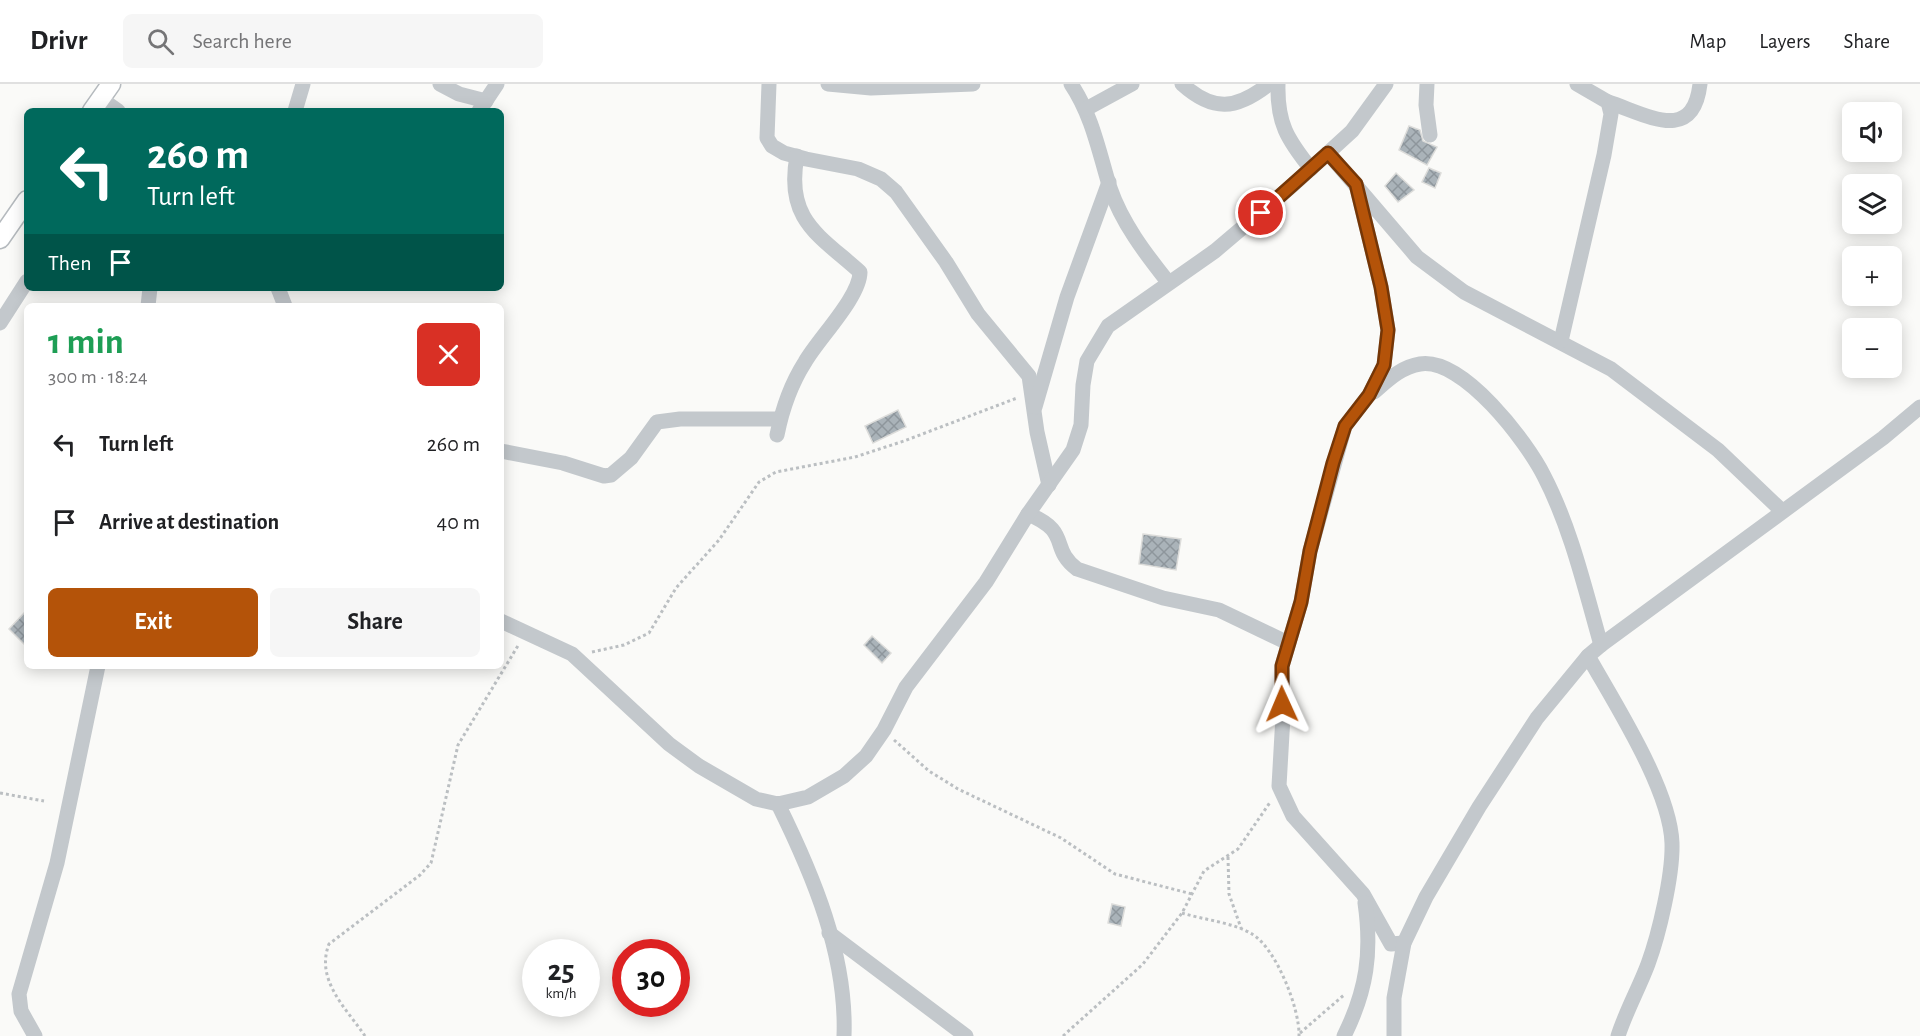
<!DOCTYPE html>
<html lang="en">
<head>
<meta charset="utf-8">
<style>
	body { margin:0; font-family:"Alegreya Sans",sans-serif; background:#f6f6f6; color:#202124; height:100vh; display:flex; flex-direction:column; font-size:22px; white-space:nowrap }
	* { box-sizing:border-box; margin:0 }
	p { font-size:20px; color:#757577 }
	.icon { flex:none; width:33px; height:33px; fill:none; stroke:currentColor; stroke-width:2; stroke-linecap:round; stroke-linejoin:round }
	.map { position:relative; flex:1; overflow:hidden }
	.sheet { position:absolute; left:24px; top:219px; width:480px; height:366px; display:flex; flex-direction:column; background:#fff; border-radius:9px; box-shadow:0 3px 15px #0003 }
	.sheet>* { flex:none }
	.top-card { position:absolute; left:24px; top:24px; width:480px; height:183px; border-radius:9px; box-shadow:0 3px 15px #0003; background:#00695c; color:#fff; overflow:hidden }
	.fabs { position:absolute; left:1842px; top:18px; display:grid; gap:12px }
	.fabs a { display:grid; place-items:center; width:60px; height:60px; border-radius:9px; background:#fff; box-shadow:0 3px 15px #0003; font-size:30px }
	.speed { position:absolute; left:522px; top:855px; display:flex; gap:12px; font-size:30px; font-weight:700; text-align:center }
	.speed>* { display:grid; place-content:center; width:78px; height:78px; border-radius:50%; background:#fff; box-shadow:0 3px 15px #0003; line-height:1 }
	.speed small { font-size:15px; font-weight:400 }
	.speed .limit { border:9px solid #d22; background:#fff; color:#111 }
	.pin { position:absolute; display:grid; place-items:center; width:51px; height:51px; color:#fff; margin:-26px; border:3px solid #fff; border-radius:50%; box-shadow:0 2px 6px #0007 }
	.me { position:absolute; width:66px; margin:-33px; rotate:359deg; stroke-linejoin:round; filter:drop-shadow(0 0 4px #0008) }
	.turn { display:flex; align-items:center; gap:21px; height:126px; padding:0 24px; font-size:27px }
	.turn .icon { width:78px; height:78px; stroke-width:2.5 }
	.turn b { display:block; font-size:42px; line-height:51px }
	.then { display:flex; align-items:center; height:57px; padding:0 24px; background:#0003; gap:12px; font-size:22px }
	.round { display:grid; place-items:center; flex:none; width:63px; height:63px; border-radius:9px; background:#f6f6f6 }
	.summary { display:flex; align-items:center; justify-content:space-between; height:102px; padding:0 24px }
	h1 { font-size:36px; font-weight:700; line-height:45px; color:#1e9e55 }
	.cta { display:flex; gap:12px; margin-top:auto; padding:12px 24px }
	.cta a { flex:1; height:69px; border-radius:9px; background:#b45309; color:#fff; font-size:24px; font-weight:700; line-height:69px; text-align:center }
	.cta a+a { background:#f6f6f6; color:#202124 }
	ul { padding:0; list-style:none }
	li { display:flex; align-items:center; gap:18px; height:78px; padding:0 24px }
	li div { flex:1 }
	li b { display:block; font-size:22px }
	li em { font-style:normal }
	header { display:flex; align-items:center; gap:36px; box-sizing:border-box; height:84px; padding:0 30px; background:#fff; border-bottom:2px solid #e0e0e0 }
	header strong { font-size:28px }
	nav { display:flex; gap:33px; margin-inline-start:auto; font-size:21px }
	.search { width:420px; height:54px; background:#f6f6f6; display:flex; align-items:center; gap:15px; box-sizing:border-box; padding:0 21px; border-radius:9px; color:#757577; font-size:22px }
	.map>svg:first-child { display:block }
	.building { fill:url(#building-cross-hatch); stroke:#dcdcda; stroke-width:1.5 }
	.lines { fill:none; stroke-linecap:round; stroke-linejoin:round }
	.major-casing { stroke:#b5babe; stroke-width:21 }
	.path { stroke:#bbbfc2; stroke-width:3; stroke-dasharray:3 3; stroke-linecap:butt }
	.minor { stroke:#c3c8cc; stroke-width:15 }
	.major { stroke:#fff; stroke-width:18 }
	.route-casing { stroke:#753606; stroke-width:15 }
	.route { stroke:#b45309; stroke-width:10 }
</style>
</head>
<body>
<header>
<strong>Drivr</strong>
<div class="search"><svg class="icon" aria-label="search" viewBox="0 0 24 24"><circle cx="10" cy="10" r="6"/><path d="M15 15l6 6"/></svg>Search here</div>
<nav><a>Map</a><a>Layers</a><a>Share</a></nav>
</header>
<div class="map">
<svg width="1920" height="952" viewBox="0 0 1920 952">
	<defs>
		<pattern id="building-cross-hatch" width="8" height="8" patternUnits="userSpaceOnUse" patternTransform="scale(1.5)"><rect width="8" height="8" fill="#aab3b9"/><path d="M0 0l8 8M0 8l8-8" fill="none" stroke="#8e969c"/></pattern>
	</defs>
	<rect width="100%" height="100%" fill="#fafaf8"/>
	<g class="building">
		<polygon points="1409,42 1420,46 1423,57 1437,63 1427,81 1399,66"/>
		<polygon points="1429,84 1441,89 1435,104 1422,98"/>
		<polygon points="1396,89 1414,106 1398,118 1385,102"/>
		<polygon points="898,326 906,343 873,359 865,342"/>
		<polygon points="1143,450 1181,455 1176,486 1139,480"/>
		<polygon points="27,526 27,563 9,545"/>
		<polygon points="872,552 891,569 882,579 864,561"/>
		<polygon points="1112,820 1125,823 1121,842 1108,839"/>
	</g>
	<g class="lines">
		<g class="major-casing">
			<g id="major">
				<polyline points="92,27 111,0"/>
				<polyline points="0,155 27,116"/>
			</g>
		</g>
		<g class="path">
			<polyline points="592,568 624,561 649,549 676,504 719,456 759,398 776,388 855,373 904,357 1017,314"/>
			<polyline points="894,656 929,687 958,705 1061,754 1115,790 1192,810"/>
			<polyline points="0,709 44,717"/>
			<polyline points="1228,773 1229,810 1241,844"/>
			<path d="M1182,829C1204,836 1232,838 1252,850C1276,864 1300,925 1299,952"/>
			<polyline points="1300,949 1344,911"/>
			<path d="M365,952C346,924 315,896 329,860L420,791L431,779L458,661L519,560"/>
			<polyline points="1063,952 1143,880 1182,829 1204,787 1238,765 1271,717"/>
		</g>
		<g class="minor">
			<polyline points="440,0 459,10 486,17"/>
			<polyline points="769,0 767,54 772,62 784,69 806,75 858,85 881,95 896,108 946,178 978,230 1029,292 1037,348 1049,401"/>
			<polyline points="828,0 871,4 973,0"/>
			<path d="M1071,0C1092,31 1099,68 1110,104C1122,139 1145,169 1168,198"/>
			<path d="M1182,0C1213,28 1236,26 1269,0"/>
			<path d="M1278,0C1277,39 1287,55 1311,85"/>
			<polyline points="1427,0 1426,21 1430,51"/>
			<polyline points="101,15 118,27"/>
			<path d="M1608,18C1646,30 1693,61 1700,0"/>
			<polyline points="1086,25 1132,0"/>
			<polyline points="295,27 303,0"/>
			<polyline points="479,27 497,0"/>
			<polyline points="1328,69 1417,173 1464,208 1611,285 1718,366 1782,427"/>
			<polyline points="1356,100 1381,203 1388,246 1384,281 1369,311 1345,342 1310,467 1301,518 1282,582 1283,632 1279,702 1293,732 1363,810 1391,860 1404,859"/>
			<polyline points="278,204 285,222"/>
			<polyline points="148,222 150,204"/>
			<polyline points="0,239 27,197"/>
			<polyline points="1561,257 1604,71 1611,30 1608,18 1577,0"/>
			<path d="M1374,308C1388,296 1401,283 1420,280C1463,273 1527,358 1544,392C1571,444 1585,505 1601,561"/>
			<polyline points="1035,323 1067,213 1109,98"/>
			<path d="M777,351C782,326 791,300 805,278C818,255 860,213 860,188C819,151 785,136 797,72"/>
			<polyline points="501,367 563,379 604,392 611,391 631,374 657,338 680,335 780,335"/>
			<path d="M1028,430C1072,448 1049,464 1077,485L1163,514L1219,526L1288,559"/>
			<polyline points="501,537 572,570 669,660 699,682 756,715 778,720 808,713 844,692 866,672 884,646 906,603 986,498 1028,430 1073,366 1081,341 1083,301 1087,277 1108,242 1215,167 1294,100 1352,47 1386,0"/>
			<path d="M1588,572C1615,620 1670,705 1672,759C1673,791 1659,850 1648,880C1639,904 1626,927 1618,952"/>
			<path d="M778,720C813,791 847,871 844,952"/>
			<polyline points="829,849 966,952"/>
			<polyline points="35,952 21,927 19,910 57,779 98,582"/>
			<path d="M1344,952C1367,906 1372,868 1365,819"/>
			<polyline points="1394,952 1394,914 1404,859 1426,813 1479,723 1537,634 1588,572 1601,561 1883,354 1920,323"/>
		</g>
		<use href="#major" class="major"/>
	</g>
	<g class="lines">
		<g class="route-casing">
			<polyline id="route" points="1261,129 1328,69 1356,100 1381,203 1388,246 1384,281 1369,311 1345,342 1333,379 1310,467 1301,518 1282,582 1282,620"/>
		</g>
		<use href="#route" class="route"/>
	</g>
</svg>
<div class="fabs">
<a><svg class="icon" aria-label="sound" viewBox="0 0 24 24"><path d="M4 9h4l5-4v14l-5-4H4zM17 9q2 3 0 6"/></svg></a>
<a><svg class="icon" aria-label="layers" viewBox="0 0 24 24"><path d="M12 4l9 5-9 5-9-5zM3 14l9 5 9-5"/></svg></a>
<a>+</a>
<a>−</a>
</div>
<div class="speed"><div>25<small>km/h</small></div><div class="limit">30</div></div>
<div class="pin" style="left:1261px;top:129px;background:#d93025"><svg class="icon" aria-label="arrive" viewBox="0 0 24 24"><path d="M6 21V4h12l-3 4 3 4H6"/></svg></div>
<svg class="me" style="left:1282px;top:620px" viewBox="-20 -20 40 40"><path d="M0-17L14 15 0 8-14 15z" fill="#b45309" stroke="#fff" stroke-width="4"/></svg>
<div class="top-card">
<div class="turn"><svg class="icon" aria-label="left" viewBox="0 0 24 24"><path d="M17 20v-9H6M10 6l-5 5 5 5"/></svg><div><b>260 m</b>Turn left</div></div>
<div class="then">Then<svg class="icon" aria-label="arrive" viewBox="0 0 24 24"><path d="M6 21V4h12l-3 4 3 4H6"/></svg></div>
</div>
<section class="sheet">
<div class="summary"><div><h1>1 min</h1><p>300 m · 18:24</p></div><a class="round" style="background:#d93025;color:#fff"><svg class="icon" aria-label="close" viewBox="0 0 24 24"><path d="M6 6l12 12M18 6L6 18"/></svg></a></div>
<ul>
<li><svg class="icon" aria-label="left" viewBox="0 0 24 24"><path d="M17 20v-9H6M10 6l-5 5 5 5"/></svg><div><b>Turn left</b></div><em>260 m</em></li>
<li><svg class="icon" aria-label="arrive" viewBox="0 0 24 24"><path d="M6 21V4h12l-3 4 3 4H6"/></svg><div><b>Arrive at destination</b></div><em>40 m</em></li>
</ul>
<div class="cta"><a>Exit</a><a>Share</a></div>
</section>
</div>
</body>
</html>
